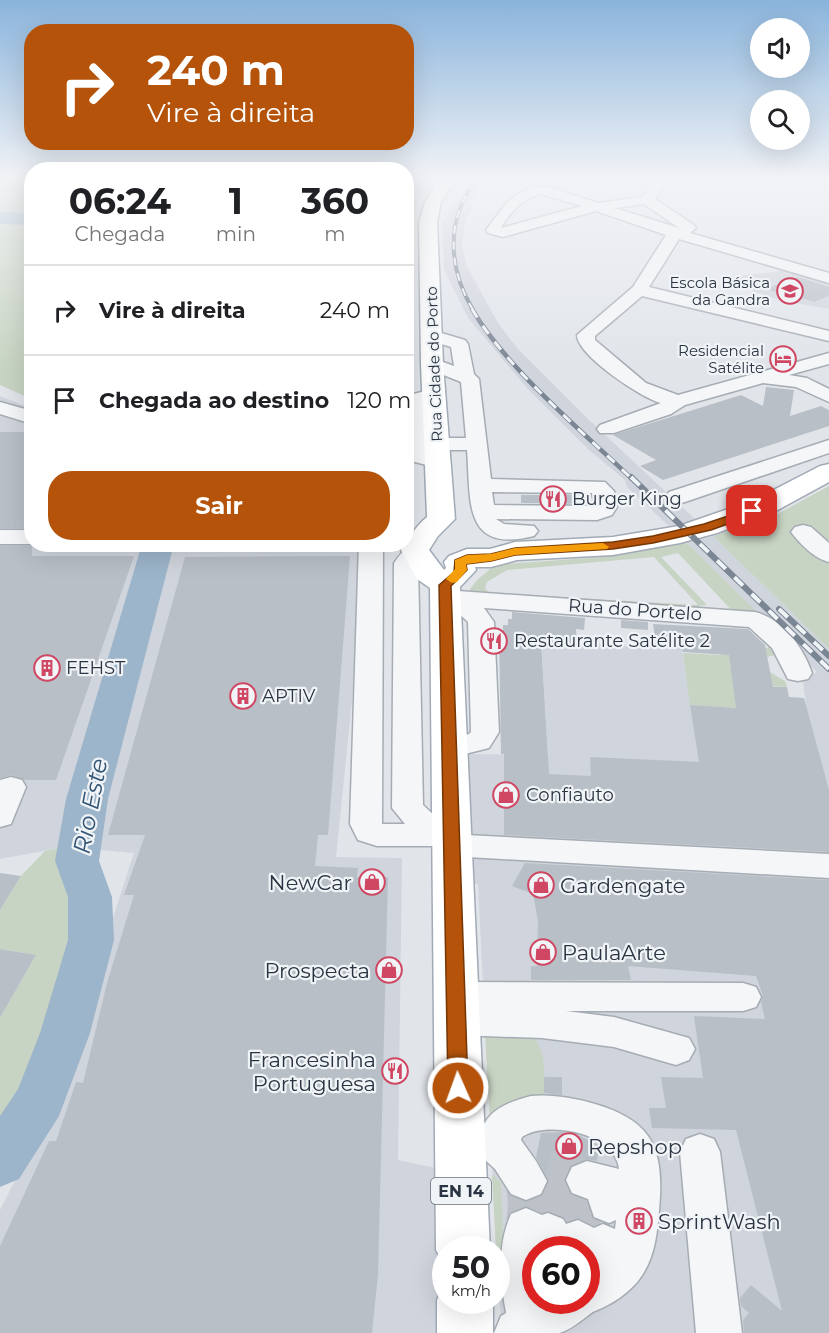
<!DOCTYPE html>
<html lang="pt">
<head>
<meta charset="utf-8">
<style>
	body { margin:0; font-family:Montserrat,sans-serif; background:#f2f2f2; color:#202124; height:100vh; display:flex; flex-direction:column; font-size:22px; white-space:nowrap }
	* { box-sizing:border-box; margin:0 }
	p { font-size:20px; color:#757577 }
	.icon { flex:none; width:33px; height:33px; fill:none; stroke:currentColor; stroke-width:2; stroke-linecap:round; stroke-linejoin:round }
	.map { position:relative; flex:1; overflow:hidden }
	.sheet { position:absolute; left:24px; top:162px; width:390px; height:390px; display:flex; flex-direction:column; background:#fff; border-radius:24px; box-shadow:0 6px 24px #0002 }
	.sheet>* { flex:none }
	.hud { position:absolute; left:24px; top:24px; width:390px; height:126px; border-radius:24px; box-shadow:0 6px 24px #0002; background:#b45309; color:#fff; overflow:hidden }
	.tools { position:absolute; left:750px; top:18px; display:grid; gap:12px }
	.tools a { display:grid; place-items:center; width:60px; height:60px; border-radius:50%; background:#fff; box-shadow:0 6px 24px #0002; font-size:30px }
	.speed { position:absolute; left:432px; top:1236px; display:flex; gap:12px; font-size:30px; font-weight:700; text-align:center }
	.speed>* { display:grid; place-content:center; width:78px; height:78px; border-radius:50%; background:#fff; box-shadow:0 6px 24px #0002; line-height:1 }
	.speed small { font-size:15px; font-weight:400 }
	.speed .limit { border:9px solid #d22; background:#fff; color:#111 }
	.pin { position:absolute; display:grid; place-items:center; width:51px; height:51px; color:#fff; margin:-26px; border-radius:12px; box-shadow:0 3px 9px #0006 }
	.me { position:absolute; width:66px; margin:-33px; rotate:358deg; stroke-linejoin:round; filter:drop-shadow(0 0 4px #0008) }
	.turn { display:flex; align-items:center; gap:21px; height:126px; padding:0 24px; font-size:27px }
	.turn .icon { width:78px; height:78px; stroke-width:2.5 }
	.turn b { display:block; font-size:42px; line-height:51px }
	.eta { display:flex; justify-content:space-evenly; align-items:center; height:102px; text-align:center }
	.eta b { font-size:36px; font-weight:700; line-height:42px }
	.action { display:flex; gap:12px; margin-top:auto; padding:12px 24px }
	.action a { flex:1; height:69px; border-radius:24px; background:#b45309; color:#fff; font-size:24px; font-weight:700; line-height:69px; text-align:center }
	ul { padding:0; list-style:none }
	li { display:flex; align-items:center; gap:18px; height:90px; padding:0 24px; border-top:2px solid #e0e0e0 }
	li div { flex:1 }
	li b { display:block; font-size:22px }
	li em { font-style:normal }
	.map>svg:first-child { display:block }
	.built { fill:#d0d4dc; fill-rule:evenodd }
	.green { fill:#c8d4c3; fill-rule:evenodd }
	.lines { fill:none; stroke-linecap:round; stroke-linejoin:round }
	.river { fill:#9db5ca; fill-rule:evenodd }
	.building { fill:#b9bfc7 }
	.minor-tunnel { stroke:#bcc2c8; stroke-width:40; stroke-dasharray:40 20; stroke-linecap:butt }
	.minor-casing { stroke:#a6acb4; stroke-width:3 }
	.major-casing { stroke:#a1aab6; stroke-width:3 }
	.minor { fill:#f4f6f8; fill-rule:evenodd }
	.major { fill:#fff; fill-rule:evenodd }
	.rail-far2-casing { stroke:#7b8694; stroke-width:4 }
	.rail-far1-casing { stroke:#7b8694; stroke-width:4.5 }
	.rail-casing { stroke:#7b8694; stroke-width:6 }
	.rail-far2 { stroke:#f1f4f7; stroke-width:2; stroke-dasharray:8; stroke-linecap:butt }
	.rail-far1 { stroke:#f1f4f7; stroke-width:3; stroke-dasharray:10; stroke-linecap:butt }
	.rail { stroke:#f1f4f7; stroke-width:4; stroke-dasharray:12; stroke-linecap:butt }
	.route { fill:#b45309; stroke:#753606; stroke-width:1.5 }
	.slow { fill:#f59e0b }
	.labels { text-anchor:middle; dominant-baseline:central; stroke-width:4.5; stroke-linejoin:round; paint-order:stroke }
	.far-poi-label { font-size:15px; fill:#2a3442; stroke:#f1f4f7; text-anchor:end }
	.far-street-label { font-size:15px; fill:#2a3442; stroke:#f1f4f7 }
	.shield { fill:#f1f4f7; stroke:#666e78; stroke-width:1.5 }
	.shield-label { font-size:16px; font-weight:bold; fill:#2a3442 }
	.poi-label { font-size:18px; fill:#2a3442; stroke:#f1f4f7; text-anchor:start }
	.street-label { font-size:18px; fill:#2a3442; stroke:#f1f4f7 }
	.near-poi-label { font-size:21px; fill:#2a3442; stroke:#f1f4f7; text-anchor:start }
	.near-water-label { font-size:24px; font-style:italic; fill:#335576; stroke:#f1f4f7 }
</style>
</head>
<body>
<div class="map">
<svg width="829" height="1333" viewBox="0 0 829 1333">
	<rect width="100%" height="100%" fill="#e1e5ea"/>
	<g class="built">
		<polygon points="474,179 485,179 468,206 474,207 465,222 462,246 467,267 498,323 517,348 588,419 696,520 669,526 627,487 625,480 588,449 528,389 468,318 444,270 442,220 446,220 451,204 456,204"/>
		<polygon points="784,269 829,281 829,309 779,300 730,283 744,275 776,272"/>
		<polygon points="0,396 31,408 32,544 368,545 336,857 402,858 398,1160 436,1168 440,1333 0,1333 0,1210 50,1112 134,853 65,847 0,859"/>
		<path d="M713,536L829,649V1333H503L498,1286L478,884L473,883L466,754L548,755L541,641L682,649L691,705L807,712L803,681L817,672L687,543ZM536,1250H586V1300H536Z"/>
	</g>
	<g class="green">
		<polygon points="0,179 31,179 31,399 0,385"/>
		<polygon points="829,486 829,541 809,527 796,527 794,532 829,562 829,649 713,536 770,518"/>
		<path d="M687,543L761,616L736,615L678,553L661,557L707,605L699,606L705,613L471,596L470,589L477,580L490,569L506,564L602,557ZM654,557L698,605L489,593L485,588L487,582L507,570Z"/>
		<polygon points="767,637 783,653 767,657 729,654 731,669 770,672 785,681 787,687 751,686 736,708 690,705 683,653 720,655 752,646 768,648"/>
		<polygon points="65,847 60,870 80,904 81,942 61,1013 21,1110 0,1138 0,1018 36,955 0,949 0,910 21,876 45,851"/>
		<path d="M485,1031L529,1032C548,1049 544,1078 545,1102L490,1122Z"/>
		<polygon points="492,1175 501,1182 505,1280 498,1286"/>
	</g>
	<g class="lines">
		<g class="river">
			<polygon points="0,212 32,213 32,225 0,224"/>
			<polygon points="142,544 174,544 108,799 99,861 112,897 114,940 90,1033 59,1116 19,1179 0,1187 0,1116 18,1089 40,1033 68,940 68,897 55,861 66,799"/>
		</g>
	</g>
	<g class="building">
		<polygon points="798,277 829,287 829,296 814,302 798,297 793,298 765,289"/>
		<polygon points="766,387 794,390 790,416 821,406 829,410 829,426 663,480 640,466 656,460 613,435 741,395 763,406"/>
		<rect x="0" y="432" width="32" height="96"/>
		<polygon points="521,495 589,495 591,504 521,503"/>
		<polygon points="0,546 32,546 32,556 134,556 56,780 25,780 12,775 0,778"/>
		<polygon points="350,556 328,835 318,835 315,866 358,868 357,877 388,877 378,1275 372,1333 0,1333 0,1246 49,1141 56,1141 76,1082 83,1083 107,983 134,895 124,895 145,835 108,835 185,557"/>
		<polygon points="512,612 585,618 584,630 576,629 577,643 541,642 549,774 591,776 590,757 699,762 690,705 736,708 729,655 683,652 682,649 656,647 653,624 748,629 765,645 773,687 787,687 789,697 804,698 829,790 829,852 504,835 504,754 501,754 499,631 503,632 503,625 508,625 508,619 512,619"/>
		<polygon points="621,620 648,622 648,630 621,628"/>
		<polygon points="525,863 829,880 829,1333 744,1333 743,1320 749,1313 741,1306 740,1298 751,1285 782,1311 736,1130 652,1128 649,1108 666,1108 661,1077 703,1078 694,1016 765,1019 761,1002 763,996 756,976 628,966 631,980 531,980 531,966 537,966 538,921 533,894 512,886"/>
		<polygon points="0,873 21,876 0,910"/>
		<polygon points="0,949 36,955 0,1018"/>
		<polygon points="544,1077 562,1077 562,1095 544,1093"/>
		<polygon points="563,1132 578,1135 599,1145 597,1161 586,1159 571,1165 564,1181 570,1194 586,1201 592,1218 601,1222 594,1226 577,1218 567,1221 564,1217 549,1211 542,1213 527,1206 510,1212 506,1221 511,1196 527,1202 542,1196 549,1182 536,1157 541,1133"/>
	</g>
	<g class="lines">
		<g class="minor-tunnel">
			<polyline points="547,1171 587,1180 578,1240"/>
			<polyline points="526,1181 528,1204 526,1228"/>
			<polyline points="548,1233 558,1174"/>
		</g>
		<g class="minor-casing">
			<g id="minor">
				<polygon points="406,179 415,179 411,185 406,186"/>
				<path d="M654,179H667L655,199L694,225L696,228L690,233L829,273V283L679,239L649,287L829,331V341L642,296L595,336V340L646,383L678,395L829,353V364L789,375L807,378L829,389V402L796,387L763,383L685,405L671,414L614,433H600L597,429L600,425L661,403C641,398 577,355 577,335L633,287L666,235L596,211L503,237L488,233L486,230L508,201L522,191L534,187H548L598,203L642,197ZM541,194L582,206L501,228C509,213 524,197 541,194ZM644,204L679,228L615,208Z"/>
				<path d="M431,330L465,340L468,344L474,374L479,379L491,479L605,482L614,491L617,507L612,515L597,520L496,519L504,524L534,526L538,531L534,536C462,554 471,500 467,450H436L428,447V453L445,458L449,462L445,466L438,468L411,461L407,457L406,399L409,395L434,389L441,391L444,395L441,399L426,403L428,441L436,438H466L461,382L426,368L423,364L426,360L432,358L454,366L451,347L425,339L422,335L425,331ZM492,492L592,493L595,506L494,505Z"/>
				<polygon points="0,402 32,411 32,424 0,414"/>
				<polygon points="829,440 829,453 685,502 677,504 669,502 666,497 669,492"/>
				<path d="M803,525L811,527L829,543V562C815,559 800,544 791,532L795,527Z"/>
				<rect x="0" y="530" width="32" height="14"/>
				<path d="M359,544H383L382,824H405L392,808L394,563C402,551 409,544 423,548L427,553L418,564L423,805L436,817L460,826L466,835L829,854V878L450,856L439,853L435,846H377L358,840L350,824Z"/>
				<path d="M444,590L755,612C783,619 803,647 812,673L808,679L798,681L788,679L772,648L749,627L484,608L494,622L499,732L489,748L449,758L439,756L434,749L439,742L469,734L471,732L468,622C458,610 440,610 431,598L435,593Z"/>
				<polygon points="11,777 22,780 26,787 11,824 0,827 0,780"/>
				<polygon points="455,982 743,983 756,987 761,997 756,1007 743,1011 566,1011 614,1017 689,1038 695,1049 689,1060 676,1065 614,1047 542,1038 456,1035 443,1031 437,1020 443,1009 447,1008 442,1006 437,996 442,986"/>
				<path d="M531,1096C552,1094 575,1098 595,1104C656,1122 664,1152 659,1211C657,1236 654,1261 638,1281C629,1292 615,1302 602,1308C598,1310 593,1311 590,1314C582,1320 569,1331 559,1333C543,1333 511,1333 494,1333L501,1316L506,1313C500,1280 497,1245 511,1214L526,1208L542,1215L548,1213L563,1219L566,1224L578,1220L594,1228L603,1224L615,1229L616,1220L609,1223L594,1217L588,1199L572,1193L566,1180L572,1167L587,1161L619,1169C616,1133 547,1120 522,1137L521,1140L536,1161L547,1181L541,1194L526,1200L511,1194L495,1169L484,1159L470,1153L464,1140L470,1127L485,1123C493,1107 515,1100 531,1096ZM536,1250H586V1300H536Z"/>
				<polygon points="700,1134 714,1139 720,1152 742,1333 696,1333 680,1152 686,1139"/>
			</g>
		</g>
		<g class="major-casing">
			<g id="major">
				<path d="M440,179H456L441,202L437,222L443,364L455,519L438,536L429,550L444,570L446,568L444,562L449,556L467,549H490L515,542L613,537L679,526L754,500L820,466L829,464V482L774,512L717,533L680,543L613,555L517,560L491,567H475L476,570L460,587L490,1250H446V1268L436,1250L430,588L417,579L401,550C408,539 415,527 427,517L421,364L419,222L425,202Z"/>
				<polygon points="446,1281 446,1300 493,1300 493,1333 437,1333 437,1300"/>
			</g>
		</g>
		<use href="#minor" class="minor"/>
		<use href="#major" class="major"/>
		<g class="rail-far2-casing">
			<path id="rail-far2" d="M473,310C448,268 445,219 477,179"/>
		</g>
		<g class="rail-far1-casing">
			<path id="rail-far1" d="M472,309C507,369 581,430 632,479"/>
		</g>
		<g class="rail-casing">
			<g id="rail">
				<polyline points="631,477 829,669"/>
				<polyline points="779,609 829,656"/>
			</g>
		</g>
		<use href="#rail-far2" class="rail-far2"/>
		<use href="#rail-far1" class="rail-far1"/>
		<use href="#rail" class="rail"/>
	</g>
	<linearGradient id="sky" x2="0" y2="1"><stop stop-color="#8ab4dc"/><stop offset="0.49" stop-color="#f2f3f6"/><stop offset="1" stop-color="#f2f3f6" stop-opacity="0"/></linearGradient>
	<rect width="829" height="365" fill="url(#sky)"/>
	<polygon class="route" points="752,508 758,511 756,514 711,530 653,543 613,549 515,555 491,561 466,564 467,570 451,586 468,1088 465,1094 458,1096 451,1094 448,1088 439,585 454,572 455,560 467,555 491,554 515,548 613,542 653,536 704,524"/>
	<polygon class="slow" points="603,543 609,547 607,549 515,555 491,561 466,564 467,570 457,582 452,583 446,579 455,569 455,560 467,555 491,554 515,548"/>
	<defs>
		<g id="school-ring" transform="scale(1.35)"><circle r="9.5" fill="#f1f4f7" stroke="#cf4762" stroke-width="1.5"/><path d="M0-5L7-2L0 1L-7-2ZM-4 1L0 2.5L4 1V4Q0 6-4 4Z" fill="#cf4762"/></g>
		<g id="hotel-ring" transform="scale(1.35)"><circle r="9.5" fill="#f1f4f7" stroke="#cf4762" stroke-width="1.5"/><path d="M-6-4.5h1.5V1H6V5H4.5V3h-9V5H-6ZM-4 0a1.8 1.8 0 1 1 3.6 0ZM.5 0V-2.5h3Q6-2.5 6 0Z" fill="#cf4762"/></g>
		<g id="restaurant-ring" transform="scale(1.35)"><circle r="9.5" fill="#f1f4f7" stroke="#cf4762" stroke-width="1.5"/><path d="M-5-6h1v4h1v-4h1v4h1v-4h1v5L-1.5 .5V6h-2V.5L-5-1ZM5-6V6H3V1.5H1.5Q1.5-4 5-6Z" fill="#cf4762"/></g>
		<g id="building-ring" transform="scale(1.35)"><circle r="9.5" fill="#f1f4f7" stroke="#cf4762" stroke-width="1.5"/><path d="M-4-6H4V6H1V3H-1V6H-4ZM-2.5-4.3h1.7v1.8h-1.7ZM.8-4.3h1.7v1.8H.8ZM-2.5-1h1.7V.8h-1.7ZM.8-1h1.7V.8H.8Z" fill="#cf4762"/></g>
		<g id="shop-ring" transform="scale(1.35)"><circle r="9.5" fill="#f1f4f7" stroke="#cf4762" stroke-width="1.5"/><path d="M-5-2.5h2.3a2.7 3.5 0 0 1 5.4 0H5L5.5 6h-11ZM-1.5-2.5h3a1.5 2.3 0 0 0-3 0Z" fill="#cf4762"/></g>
	</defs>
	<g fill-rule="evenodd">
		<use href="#school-ring" x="790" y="291"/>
		<use href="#hotel-ring" x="783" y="359"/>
		<use href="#restaurant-ring" x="553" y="499"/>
		<use href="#restaurant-ring" x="494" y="641"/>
		<use href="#building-ring" x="47" y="668"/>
		<use href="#building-ring" x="243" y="696"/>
		<use href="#shop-ring" x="506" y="795"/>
		<use href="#shop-ring" x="372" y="882"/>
		<use href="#shop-ring" x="541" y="885"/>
		<use href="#shop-ring" x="543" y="952"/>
		<use href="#shop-ring" x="389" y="970"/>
		<use href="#restaurant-ring" x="395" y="1071"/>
		<use href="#shop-ring" x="569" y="1146"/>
		<use href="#building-ring" x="639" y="1221"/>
	</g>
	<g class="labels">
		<g class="far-poi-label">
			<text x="770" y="282">Escola Básica<tspan x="770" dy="17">da Gandra</tspan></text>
			<text x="764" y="350">Residencial<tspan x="764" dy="17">Satélite</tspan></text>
		</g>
		<g class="far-street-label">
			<text transform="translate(434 364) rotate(-92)">Rua Cidade do Porto</text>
		</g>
		<rect class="shield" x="431" y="1178" width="60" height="26" rx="4.5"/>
		<g class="shield-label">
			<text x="461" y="1191">EN 14</text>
		</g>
		<g class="poi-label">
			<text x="572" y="499">Burger King</text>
			<text x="514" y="641">Restaurante Satélite 2</text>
			<text x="66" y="668">FEHST</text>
			<text x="262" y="696">APTIV</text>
			<text x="526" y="795">Confiauto</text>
		</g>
		<g class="street-label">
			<text transform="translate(635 610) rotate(4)">Rua do Portelo</text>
		</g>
		<g class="near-poi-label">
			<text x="352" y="882" text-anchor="end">NewCar</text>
			<text x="560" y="885">Gardengate</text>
			<text x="562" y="952">PaulaArte</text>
			<text x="370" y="970" text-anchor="end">Prospecta</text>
			<text x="376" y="1059" text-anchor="end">Francesinha<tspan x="376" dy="24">Portuguesa</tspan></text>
			<text x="588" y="1146">Repshop</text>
			<text x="658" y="1221">SprintWash</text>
		</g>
		<g class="near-water-label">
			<text transform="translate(90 806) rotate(-79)">Rio Este</text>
		</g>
	</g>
</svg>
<div class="tools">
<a><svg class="icon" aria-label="sound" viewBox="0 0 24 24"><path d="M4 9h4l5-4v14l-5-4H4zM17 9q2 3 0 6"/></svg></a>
<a><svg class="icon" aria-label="search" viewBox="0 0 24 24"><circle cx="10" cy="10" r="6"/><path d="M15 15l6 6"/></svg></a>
</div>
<div class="speed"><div>50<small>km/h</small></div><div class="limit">60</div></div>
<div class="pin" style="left:752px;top:511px;background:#d93025"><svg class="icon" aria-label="arrive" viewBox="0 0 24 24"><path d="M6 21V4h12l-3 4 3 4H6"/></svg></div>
<svg class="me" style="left:458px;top:1088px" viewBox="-20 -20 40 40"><circle r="17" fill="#b45309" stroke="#fff" stroke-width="3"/><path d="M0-11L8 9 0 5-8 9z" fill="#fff"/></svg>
<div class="hud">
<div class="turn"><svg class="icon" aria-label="right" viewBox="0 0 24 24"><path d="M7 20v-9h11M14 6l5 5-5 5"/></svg><div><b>240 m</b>Vire à direita</div></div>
</div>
<section class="sheet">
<div class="eta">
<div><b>06:24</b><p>Chegada</p></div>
<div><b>1</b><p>min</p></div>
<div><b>360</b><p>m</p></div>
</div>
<ul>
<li><svg class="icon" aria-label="right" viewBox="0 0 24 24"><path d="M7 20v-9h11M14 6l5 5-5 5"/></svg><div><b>Vire à direita</b></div><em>240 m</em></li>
<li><svg class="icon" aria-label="arrive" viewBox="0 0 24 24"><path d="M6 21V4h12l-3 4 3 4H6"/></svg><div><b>Chegada ao destino</b></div><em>120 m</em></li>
</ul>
<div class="action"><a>Sair</a></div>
</section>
</div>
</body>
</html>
